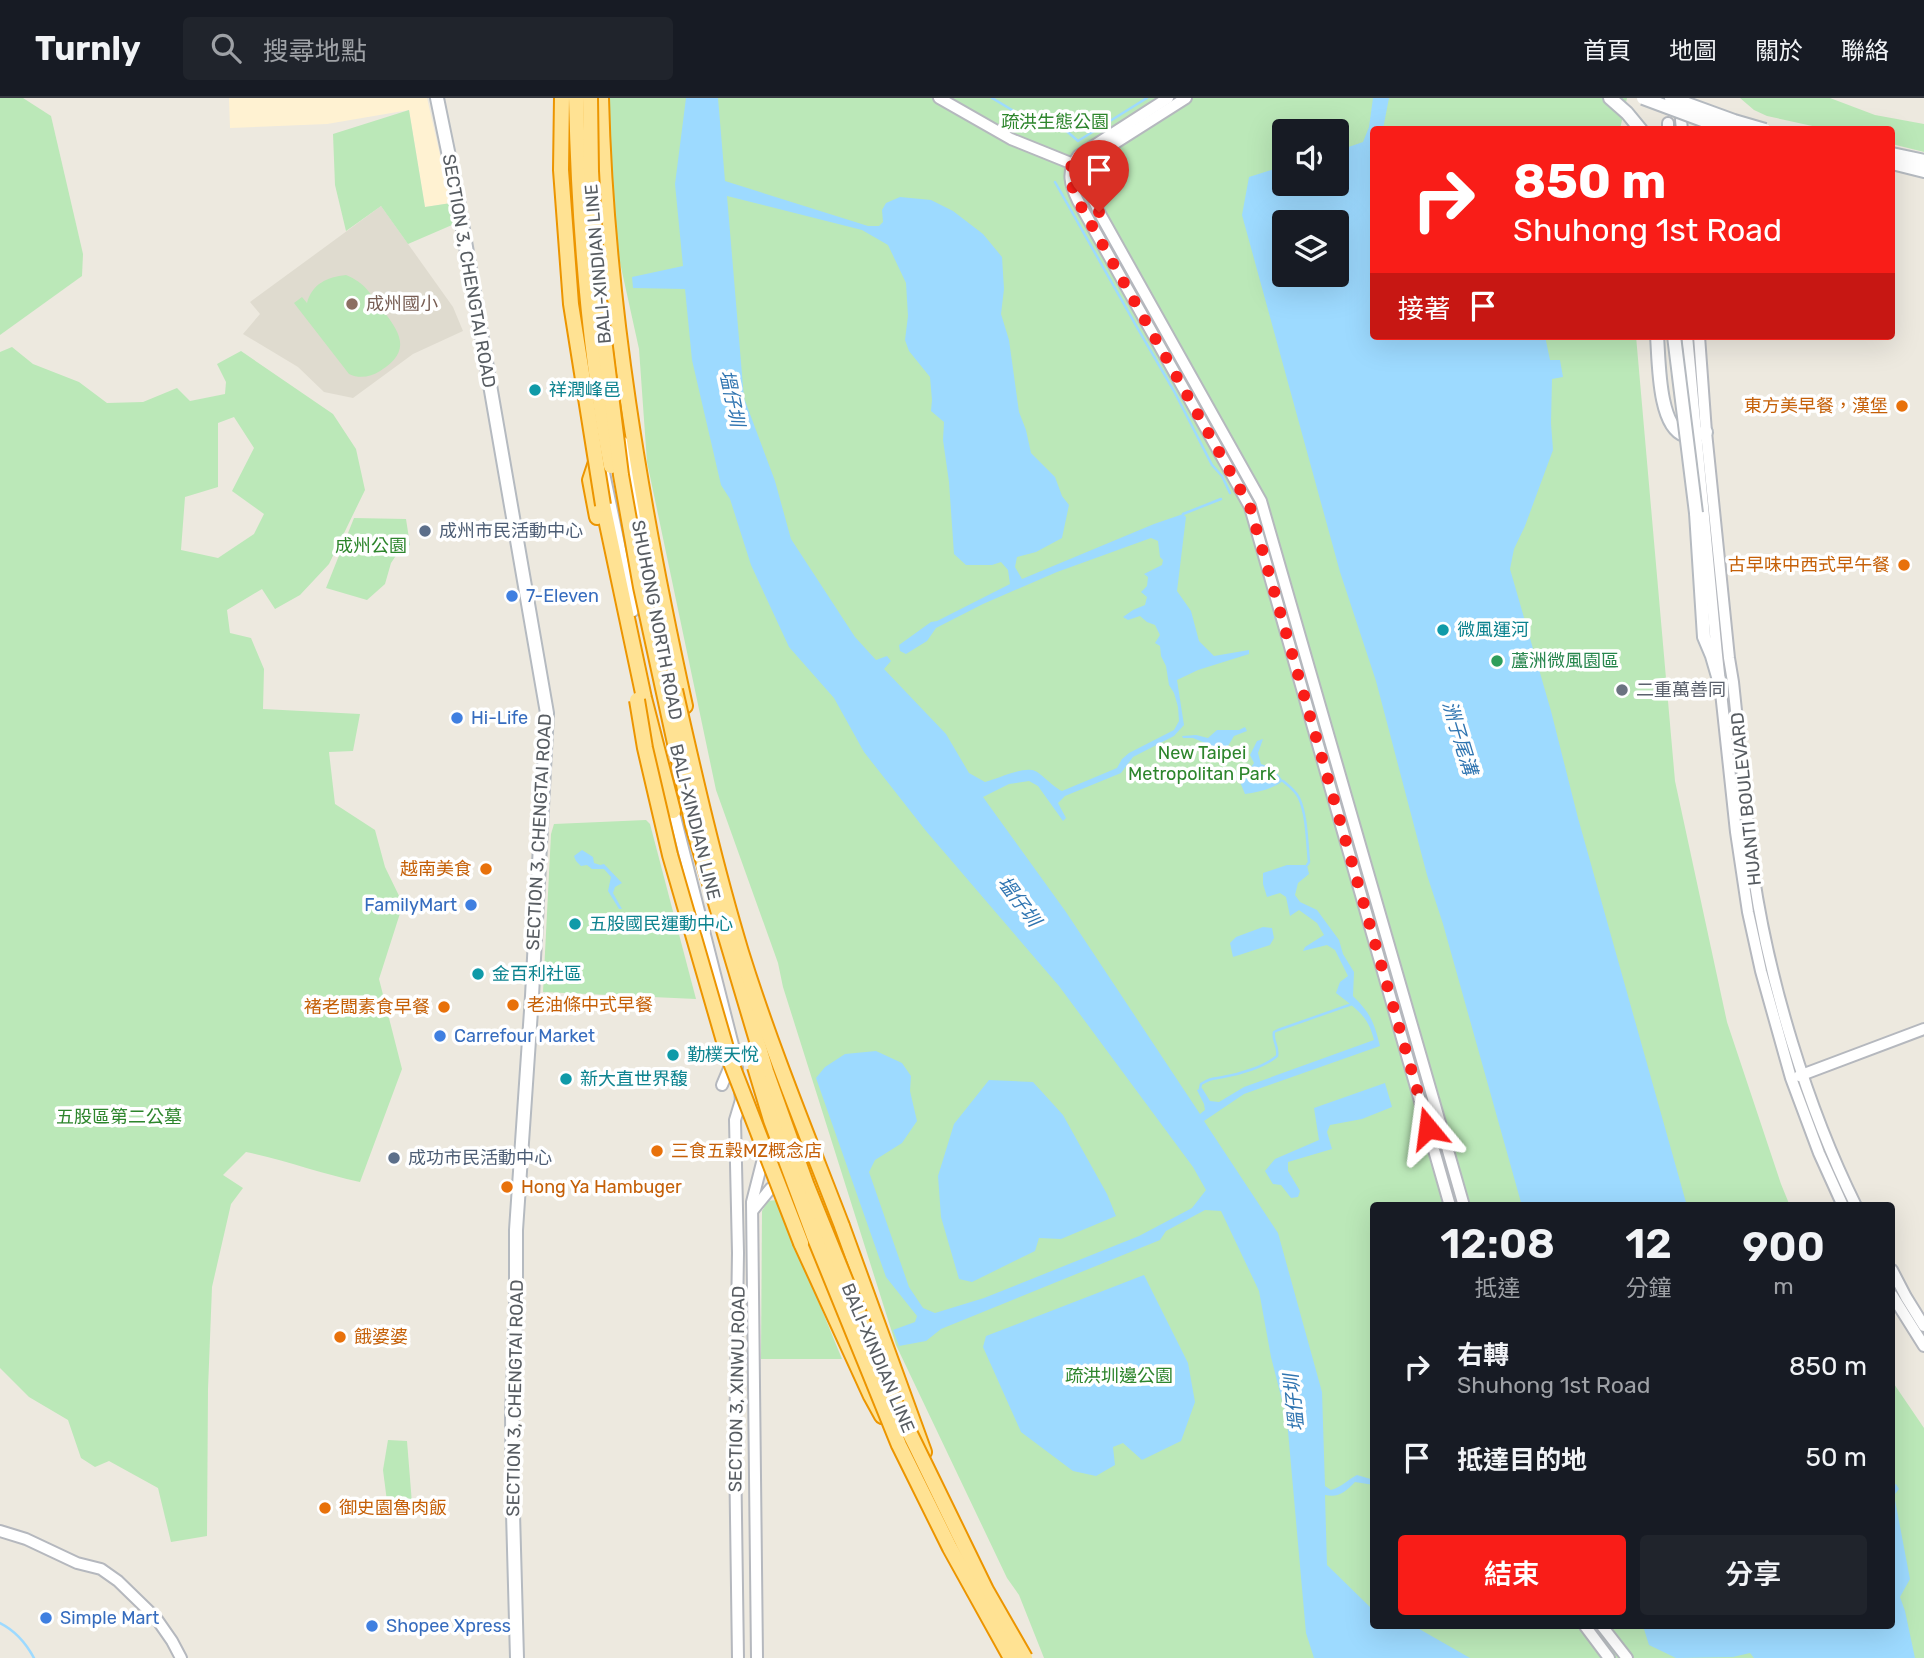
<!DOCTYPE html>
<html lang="zh-TW">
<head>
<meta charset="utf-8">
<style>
	body { margin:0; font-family:Rubik,"Noto Sans TC",sans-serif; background:#20242c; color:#f1f3f6; height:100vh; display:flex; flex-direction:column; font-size:26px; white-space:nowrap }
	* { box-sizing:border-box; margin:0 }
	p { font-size:23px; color:#9ea1a6 }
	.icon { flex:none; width:38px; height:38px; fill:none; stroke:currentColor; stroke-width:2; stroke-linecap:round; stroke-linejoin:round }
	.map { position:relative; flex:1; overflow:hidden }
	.drawer { position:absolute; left:1370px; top:1104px; width:525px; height:427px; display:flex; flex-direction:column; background:#171b24; border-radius:7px; box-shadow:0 7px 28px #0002 }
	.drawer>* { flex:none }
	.guide { position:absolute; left:1370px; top:28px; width:525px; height:214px; border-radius:7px; box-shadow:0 7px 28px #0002; background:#f91d18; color:#fff; overflow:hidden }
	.controls { position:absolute; left:1272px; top:21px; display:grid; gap:14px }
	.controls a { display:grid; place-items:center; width:77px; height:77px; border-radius:7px; background:#171b24; box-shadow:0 7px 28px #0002; font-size:35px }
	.pin { position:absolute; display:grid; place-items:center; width:60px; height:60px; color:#fff; margin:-72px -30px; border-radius:50% 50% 50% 0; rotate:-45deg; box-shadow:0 0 7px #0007 }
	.pin .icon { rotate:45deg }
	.me { position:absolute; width:77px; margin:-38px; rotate:344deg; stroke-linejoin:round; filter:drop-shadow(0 0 5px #0008) }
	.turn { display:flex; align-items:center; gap:24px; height:147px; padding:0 28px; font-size:32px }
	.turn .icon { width:91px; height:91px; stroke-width:2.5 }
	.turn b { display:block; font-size:49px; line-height:60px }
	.then { display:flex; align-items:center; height:66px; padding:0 28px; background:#0003; gap:14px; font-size:26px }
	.eta { display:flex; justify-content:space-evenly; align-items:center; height:119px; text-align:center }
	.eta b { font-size:42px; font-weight:600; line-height:49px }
	.cta { display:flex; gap:14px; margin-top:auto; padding:14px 28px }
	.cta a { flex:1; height:80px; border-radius:7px; background:#f91d18; color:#fff; font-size:28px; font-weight:600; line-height:80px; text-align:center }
	.cta a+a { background:#20242c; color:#f1f3f6 }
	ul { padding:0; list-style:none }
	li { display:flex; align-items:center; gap:21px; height:91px; padding:0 28px }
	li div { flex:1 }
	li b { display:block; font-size:26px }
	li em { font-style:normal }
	header { display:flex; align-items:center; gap:42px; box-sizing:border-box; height:98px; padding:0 35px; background:#171b24; border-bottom:2px solid #363941 }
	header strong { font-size:33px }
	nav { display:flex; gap:38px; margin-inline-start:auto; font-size:24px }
	.search { width:490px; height:63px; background:#20242c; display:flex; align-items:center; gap:18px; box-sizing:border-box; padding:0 24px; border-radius:7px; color:#9ea1a6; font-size:26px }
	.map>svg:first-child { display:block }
	.commercial { fill:#fff2d2 }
	.education { fill:#dfdbcf }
	.green { fill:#bbe8b8; fill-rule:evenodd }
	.water { fill:#9ddaff; fill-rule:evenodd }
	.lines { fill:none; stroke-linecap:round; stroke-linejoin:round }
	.stream { stroke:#9ddaff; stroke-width:2.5 }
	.tertiary-casing { stroke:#b5b8be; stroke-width:14 }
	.secondary-casing { stroke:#b5bac0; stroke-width:16 }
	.trunk-casing { stroke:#ec9500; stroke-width:18 }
	.tertiary { stroke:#fff; stroke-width:10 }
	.secondary { stroke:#fff; stroke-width:12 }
	.trunk { stroke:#ffe293; stroke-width:14 }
	.secondary-bridge-casing { stroke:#b5bac0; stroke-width:16; stroke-linecap:butt }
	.trunk-bridge-casing { stroke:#ec9500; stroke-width:18; stroke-linecap:butt }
	.secondary-bridge { stroke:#fff; stroke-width:12 }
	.trunk-bridge { stroke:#ffe293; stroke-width:14 }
	.route { stroke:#f91d18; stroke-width:12; stroke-dasharray:0 21.6 }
	.education-dot { fill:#8d6e63; stroke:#fff; stroke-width:2.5 }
	.culture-dot { fill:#0f9aa8; stroke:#fff; stroke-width:2.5 }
	.food-dot { fill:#e8710a; stroke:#fff; stroke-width:2.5 }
	.service-dot { fill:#5c6f8a; stroke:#fff; stroke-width:2.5 }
	.shop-dot { fill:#3f7fe0; stroke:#fff; stroke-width:2.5 }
	.leisure-dot { fill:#2e9e5b; stroke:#fff; stroke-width:2.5 }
	.worship-dot { fill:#6b7280; stroke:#fff; stroke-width:2.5 }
	.labels { text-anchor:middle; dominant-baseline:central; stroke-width:7; stroke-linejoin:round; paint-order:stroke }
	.park-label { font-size:18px; fill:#2d852c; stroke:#fff }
	.street-label { font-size:18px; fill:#585d62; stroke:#fff }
	.education-label { font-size:18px; fill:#785e54; stroke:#fff; text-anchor:start }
	.culture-label { font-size:18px; fill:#0d838f; stroke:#fff; text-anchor:start }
	.food-label { font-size:18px; fill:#c56008; stroke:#fff; text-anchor:start }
	.service-label { font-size:18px; fill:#4e5e75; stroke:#fff; text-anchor:start }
	.shop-label { font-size:18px; fill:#366cbe; stroke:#fff; text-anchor:start }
	.leisure-label { font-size:18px; fill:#27864d; stroke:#fff; text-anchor:start }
	.worship-label { font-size:18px; fill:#5b616d; stroke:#fff; text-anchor:start }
	.water-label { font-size:19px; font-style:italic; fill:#3075b1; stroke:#fff }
</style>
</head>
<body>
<header>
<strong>Turnly</strong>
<div class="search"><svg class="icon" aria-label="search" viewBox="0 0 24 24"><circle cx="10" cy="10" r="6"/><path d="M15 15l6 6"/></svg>搜尋地點</div>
<nav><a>首頁</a><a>地圖</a><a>關於</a><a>聯絡</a></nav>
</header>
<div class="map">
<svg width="1924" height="1560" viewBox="0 0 1924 1560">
	<rect width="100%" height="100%" fill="#ede9df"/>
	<polygon class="commercial" points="229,0 427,0 451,105 425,109 409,12 327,26 230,30"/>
	<polygon class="education" points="381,108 453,209 463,233 413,256 353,300 324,294 298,269 243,236 260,216 250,204"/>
	<g class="green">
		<polygon points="0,0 23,0 51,18 83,156 82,178 0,237"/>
		<path d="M605,0H1627L1620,31L1374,32V238H1636L1675,683L1727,924L1781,1086L1790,1108H1374V1528H1892V1283L1924,1330V1560H1044L1019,1497L1007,1480L896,1247L783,889L778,865L716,692L647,364L639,251L619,160ZM1284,33H1337V86H1284ZM1284,124H1337V177H1284Z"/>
		<polygon points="1740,0 1830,0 1875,17 1924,26 1924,54 1892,46 1892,32 1826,31 1767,18 1754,12"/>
		<polygon points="409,12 425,109 451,105 459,124 408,146 381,108 346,133 335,87 333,36"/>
		<path d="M346,177C365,185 369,194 381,210C400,234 413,253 380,273C371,279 359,281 349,276L294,205L302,199L307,205C312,186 327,179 346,177Z"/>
		<path d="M12,249L33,266L79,284L107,305L143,304L177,290L190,303L225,296L226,284L217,266L241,253L333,316L356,351L365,392L329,466L300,497L275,511L262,491L227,512L230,535L251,540L264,571L263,611L360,616L353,653L329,654L335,706L375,732L385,769L403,806L379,881L402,971L360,1084C322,1076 285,1062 246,1054L223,1077L243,1090L231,1106L212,1189L208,1291L207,1438L171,1444L158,1390L109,1363L95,1369L81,1360L68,1322L29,1299L0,1270V254ZM234,319L254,350L232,393L264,416L254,436L218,460L181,452L185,399L218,389V325Z"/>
		<polygon points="354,420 406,421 410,447 397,456 391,465 385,486 367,502 326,490"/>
		<polygon points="646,722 650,726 696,901 543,894 551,736 554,726"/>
		<polygon points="777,1102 842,1261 761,1261 762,1113 768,1103"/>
		<polygon points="388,1342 407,1343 413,1418 389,1419 383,1372"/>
	</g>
	<g class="water">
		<path d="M686,0H718L725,83L868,128H879L883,124L882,112L886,105L900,99L931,102L953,113L983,136L1002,159L1004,191L1001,216L1009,242L1019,314L1026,332L1031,355L1055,379L1062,398L1069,407L1062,440L1036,454L1017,459L1015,469L1022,481L1154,426L1183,416L1186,419L1177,493L1191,513L1199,543L1214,558L1249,552V556L1198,572L1177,582L1184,627L1174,638L1133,659L1121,675L1065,698L1058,705L1066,720L1063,723L1038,688L1029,683L1009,686L983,699L1066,814L1200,1016L1205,1012L1204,1006L1197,992L1202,990L1210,1003L1219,1004L1244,989L1374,942C1368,917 1355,910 1336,895L1340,884L1348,878L1335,852L1327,847L1303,853L1305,849L1324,837L1317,825L1299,812L1290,818L1286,799L1280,795L1267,799L1263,786V775L1287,767H1307L1309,776L1298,785L1295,797L1300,804L1317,812L1339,842L1343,856L1354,874L1353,898C1371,916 1374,924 1380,948L1244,996L1204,1023L1278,1135L1322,1294L1325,1388L1331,1392C1342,1389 1347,1382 1357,1377L1374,1382V1387L1355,1384C1345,1394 1339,1400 1325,1397L1327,1467L1370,1509L1374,1511V1528H1414L1470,1560H1314L1306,1535L1287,1322L1271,1259L1259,1193L1221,1113L1205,1112L1166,1133L1160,1142L941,1231L926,1243L899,1248L893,1232L915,1224L917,1218L886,1179L816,980L825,969L845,956L876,953L902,965L911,978L910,993L917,1023L902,1045L875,1062L869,1074L909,1189L923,1210L935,1215L984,1200L1139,1138L1192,1110L1206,1092L1193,1069L1059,888L926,733L864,654L834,600L789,549L751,467L730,401L721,387L692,262L685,191L633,190L632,179L683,168L675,86ZM727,98L862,132L888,147L906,185L908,218L905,242L909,253L930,279L932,302L931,313L944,324L943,342L949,384L954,456L966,467H992L1001,464L1008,472L1010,486L937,523L931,524L899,547L900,553L906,556L927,543L936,530L983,506L1057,474L1151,440L1158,443L1160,459L1163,462L1162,467L1144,476L1148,479L1147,488L1141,494L1147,499L1145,507L1133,512L1123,519L1128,522L1140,518L1147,524L1155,527L1160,537L1155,545L1160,548L1161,558L1166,568L1169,587L1174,595L1178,609L1179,623L1174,632L1129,655L1122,661L1117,670L1062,693C1053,689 1041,675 1035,673C1023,668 998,681 985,684L969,675L946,636L884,571L891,563L887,558L876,562L855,539L791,441L775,383L744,300Z"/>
		<path d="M1373,0H1389L1383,31L1374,32V238H1545L1550,262H1560L1563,279L1552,281L1551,325L1553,352L1525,428L1514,451L1510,471L1551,613L1578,720L1687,1108H1522L1443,826L1427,777L1376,583L1340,474L1242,117L1249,79L1284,68V86H1337V53L1363,44L1369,29ZM1284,124H1337V177H1284Z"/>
		<polygon points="1245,629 1247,633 1234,638 1225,653 1217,655 1215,649 1193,640 1183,640 1182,638 1196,637 1208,640 1217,632 1239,632"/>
		<path d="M1263,641L1258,655L1261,666L1273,670L1283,683C1272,691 1258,694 1245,696L1240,684L1254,665L1250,657L1257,643Z"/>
		<polygon points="582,752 593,759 594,765 600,767 604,766 622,785 615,789 613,795 622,811 619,811 608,793 611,779 604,771 592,771 587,767 581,768 576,763 574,758"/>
		<polygon points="1263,829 1272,830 1274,840 1270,847 1233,859 1230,845 1236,839"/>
		<polygon points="989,982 1033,984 1063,1017 1107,1096 1116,1118 1061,1141 1039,1140 1035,1153 972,1184 959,1181 941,1119 938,1078 954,1026"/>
		<polygon points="1385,985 1392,1009 1362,1021 1330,1027 1327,1034 1332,1051 1288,1064 1288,1073 1300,1093 1298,1099 1291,1100 1281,1087 1273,1086 1265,1073 1275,1061 1319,1042 1314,1010"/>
		<polygon points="1144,1177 1188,1265 1195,1304 1181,1343 1142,1362 1123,1345 1113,1349 1115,1367 1096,1378 1073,1373 1021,1334 983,1249 986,1238"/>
		<polygon points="1896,1386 1899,1391 1895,1396 1895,1402 1910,1481 1900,1499 1905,1513 1915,1560 1754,1560 1750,1555 1733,1559 1676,1560 1649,1547 1643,1528 1892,1528 1892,1388"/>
	</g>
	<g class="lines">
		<g class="stream">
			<polyline points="992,0 1032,24 1062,29 1078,43 1147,0"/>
			<polyline points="1055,84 1138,231 1174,293 1212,367 1222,378 1230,395"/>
			<polyline points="1183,416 1221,401"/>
			<path d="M1283,683C1289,688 1296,693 1299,700C1307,717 1307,746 1309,764L1307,767"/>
			<path d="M1200,991L1201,986C1211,980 1212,981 1223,979C1240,976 1264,969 1277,958C1279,948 1272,943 1274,934L1278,932L1352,906"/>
			<path d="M0,1525C16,1533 26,1545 34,1560"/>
		</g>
		<g class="tertiary-casing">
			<g id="tertiary">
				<polyline points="939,0 1011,41 1078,68"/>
				<path d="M1168,0L1078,58C1066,73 1070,87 1078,103L1250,409L1450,1108"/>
				<polyline points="1186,0 1112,47 1089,66 1086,79 1087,87 1099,114 1261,403 1464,1108"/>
				<polyline points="1681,22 1682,32"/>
				<polyline points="1668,25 1668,32"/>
				<polyline points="566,45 568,56 574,156 589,279"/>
				<polyline points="1687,238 1717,557 1736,734 1748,814 1761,873 1791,980 1819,1055 1843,1108"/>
				<path d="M1699,238L1706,334L1729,560L1733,584C1738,636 1744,686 1749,737C1751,750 1751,762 1753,774C1769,883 1807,1009 1856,1108"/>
				<polyline points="623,344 668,583"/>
				<polyline points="604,375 633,513"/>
				<polyline points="672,707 735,955 737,970"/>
				<polyline points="1799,978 1924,931"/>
				<polyline points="722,987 733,961"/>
				<polyline points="753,1112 771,1090 781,1087 784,1088"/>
				<polyline points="1892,1172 1906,1199 1924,1228"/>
				<polyline points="1892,1197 1924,1248"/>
				<polyline points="0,1433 26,1441 77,1465 101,1471 118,1483 156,1520 172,1543 181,1560"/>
				<polyline points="1585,1528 1609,1560"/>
				<polyline points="1602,1528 1627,1560"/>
				<polyline points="738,1560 735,1349 738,1155 735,1022 741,1002 740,993"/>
				<polyline points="757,1560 752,1104 769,1037 771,1026"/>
			</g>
		</g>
		<g class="secondary-casing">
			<g id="secondary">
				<polyline points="437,0 457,97 547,615 532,898 516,1132 516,1214 512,1316 513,1415 517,1560"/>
				<polyline points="1610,0 1627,15 1641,32"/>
				<polyline points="1892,56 1924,63"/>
				<polyline points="1892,65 1924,73"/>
				<path d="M1657,238C1659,262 1658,328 1684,337C1691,339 1700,336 1706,334"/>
				<polyline points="1696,415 1704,539 1712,558 1719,582"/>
			</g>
		</g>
		<g class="trunk-casing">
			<g id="trunk">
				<path d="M601,0C606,205 641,408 685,608"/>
				<polyline points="597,361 590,382 597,419"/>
				<polyline points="603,407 644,600 673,713"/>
				<polyline points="842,1128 924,1354"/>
				<polyline points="801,1145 871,1298 882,1318"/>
			</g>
		</g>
		<use href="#tertiary" class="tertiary"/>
		<use href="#secondary" class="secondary"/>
		<use href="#trunk" class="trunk"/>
		<g class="secondary-bridge-casing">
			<g id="secondary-bridge">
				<polyline points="1643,0 1729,32"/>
				<polyline points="1671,0 1734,23 1765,32"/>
				<polyline points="1674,238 1696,415"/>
			</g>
		</g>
		<g class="trunk-bridge-casing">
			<g id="trunk-bridge">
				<polyline points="562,0 561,72 571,206 603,407"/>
				<path d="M576,0C579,123 588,247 611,368"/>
				<polyline points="590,0 591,73 597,185 621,377 641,489 693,728 766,973 807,1088 896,1307 986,1492 1025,1560"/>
				<path d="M675,592C695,680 715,768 741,854C770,947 807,1037 842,1128"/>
				<polyline points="637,602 645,650 670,757 728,957 801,1145"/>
				<polyline points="755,969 771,1022 814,1138 899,1347 950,1450 1011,1560"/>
			</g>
		</g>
		<use href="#secondary-bridge" class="secondary-bridge"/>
		<use href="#trunk-bridge" class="trunk-bridge"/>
	</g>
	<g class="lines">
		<path class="route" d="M1099,114L1087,87V71L1072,65C1069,80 1072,90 1078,103L1250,409L1428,1030"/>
	</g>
	<circle class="education-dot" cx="352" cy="206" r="7"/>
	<g class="culture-dot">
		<circle cx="535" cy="292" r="7"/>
		<circle cx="1443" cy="532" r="7"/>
		<circle cx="575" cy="826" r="7"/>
		<circle cx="478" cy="876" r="7"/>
		<circle cx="673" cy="957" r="7"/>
		<circle cx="566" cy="981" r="7"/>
	</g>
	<g class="food-dot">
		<circle cx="1902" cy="308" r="7"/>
		<circle cx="1904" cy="467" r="7"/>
		<circle cx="486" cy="771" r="7"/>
		<circle cx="513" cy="907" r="7"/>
		<circle cx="444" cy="909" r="7"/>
		<circle cx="657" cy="1053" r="7"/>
		<circle cx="507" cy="1089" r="7"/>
		<circle cx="340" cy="1239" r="7"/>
		<circle cx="325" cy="1410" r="7"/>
	</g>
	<g class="service-dot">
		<circle cx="425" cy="433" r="7"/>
		<circle cx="394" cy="1060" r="7"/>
	</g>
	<g class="shop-dot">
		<circle cx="512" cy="498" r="7"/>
		<circle cx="457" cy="620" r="7"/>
		<circle cx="471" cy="807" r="7"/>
		<circle cx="440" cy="938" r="7"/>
		<circle cx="46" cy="1520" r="7"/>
		<circle cx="372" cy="1528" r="7"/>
	</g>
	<circle class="leisure-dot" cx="1497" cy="563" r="7"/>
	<circle class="worship-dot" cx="1622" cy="592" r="7"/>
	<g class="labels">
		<g class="park-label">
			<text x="1055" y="24">疏洪生態公園</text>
			<text x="371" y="448">成州公園</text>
			<text x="1202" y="655">New Taipei<tspan x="1202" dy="21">Metropolitan Park</tspan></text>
			<text x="119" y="1019">五股區第二公墓</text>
			<text x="1119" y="1278">疏洪圳邊公園</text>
		</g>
		<g class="street-label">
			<text transform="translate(598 166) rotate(-95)">BALI-XINDIAN LINE</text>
			<text transform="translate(469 173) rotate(80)">SECTION 3, CHENGTAI ROAD</text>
			<text transform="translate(657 522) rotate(79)">SHUHONG NORTH ROAD</text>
			<text transform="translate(1746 701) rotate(-96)">HUANTI BOULEVARD</text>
			<text transform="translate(695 724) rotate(76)">BALI-XINDIAN LINE</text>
			<text transform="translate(539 734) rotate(-87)">SECTION 3, CHENGTAI ROAD</text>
			<text transform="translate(878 1260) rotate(67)">BALI-XINDIAN LINE</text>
			<text transform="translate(737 1291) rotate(-89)">SECTION 3, XINWU ROAD</text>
			<text transform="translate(515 1300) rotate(-89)">SECTION 3, CHENGTAI ROAD</text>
		</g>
		<g class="education-label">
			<text x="366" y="206">成州國小</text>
		</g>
		<g class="culture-label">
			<text x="549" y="292">祥潤峰邑</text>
			<text x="1457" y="532">微風運河</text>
			<text x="589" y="826">五股國民運動中心</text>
			<text x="492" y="876">金百利社區</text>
			<text x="687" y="957">勤樸天悅</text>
			<text x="580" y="981">新大直世界馥</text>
		</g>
		<g class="food-label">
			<text x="1888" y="308" text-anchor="end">東方美早餐，漢堡</text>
			<text x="1890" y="467" text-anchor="end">古早味中西式早午餐</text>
			<text x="472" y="771" text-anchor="end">越南美食</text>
			<text x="527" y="907">老油條中式早餐</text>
			<text x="430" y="909" text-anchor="end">褚老闆素食早餐</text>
			<text x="671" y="1053">三食五穀MZ概念店</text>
			<text x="521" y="1089">Hong Ya Hambuger</text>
			<text x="354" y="1239">餓婆婆</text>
			<text x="339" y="1410">御史園魯肉飯</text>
		</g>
		<g class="service-label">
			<text x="439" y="433">成州市民活動中心</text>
			<text x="408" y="1060">成功市民活動中心</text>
		</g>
		<g class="shop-label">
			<text x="526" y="498">7-Eleven</text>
			<text x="471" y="620">Hi-Life</text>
			<text x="457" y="807" text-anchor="end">FamilyMart</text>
			<text x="454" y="938">Carrefour Market</text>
			<text x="60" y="1520">Simple Mart</text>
			<text x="386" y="1528">Shopee Xpress</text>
		</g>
		<g class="leisure-label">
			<text x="1511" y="563">蘆洲微風園區</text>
		</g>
		<g class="worship-label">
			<text x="1636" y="592">二重萬善同</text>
		</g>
		<g class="water-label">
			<text transform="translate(732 300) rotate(78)">塭仔圳</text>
			<text transform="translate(1460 640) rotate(73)">洲子尾溝</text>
			<text transform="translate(1019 803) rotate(53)">塭仔圳</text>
			<text transform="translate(1294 1305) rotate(-96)">塭仔圳</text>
		</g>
	</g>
</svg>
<div class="controls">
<a><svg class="icon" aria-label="sound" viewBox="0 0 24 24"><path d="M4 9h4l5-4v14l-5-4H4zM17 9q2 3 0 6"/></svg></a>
<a><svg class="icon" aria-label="layers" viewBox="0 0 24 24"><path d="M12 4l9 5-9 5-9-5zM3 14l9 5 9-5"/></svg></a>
</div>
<div class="pin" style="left:1099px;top:114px;background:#d93025"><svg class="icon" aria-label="arrive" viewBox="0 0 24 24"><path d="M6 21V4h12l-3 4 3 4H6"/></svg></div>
<svg class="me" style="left:1428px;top:1030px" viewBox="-20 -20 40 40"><path d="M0-17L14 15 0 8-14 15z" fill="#f91d18" stroke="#fff" stroke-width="4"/></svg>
<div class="guide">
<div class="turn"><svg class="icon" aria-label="right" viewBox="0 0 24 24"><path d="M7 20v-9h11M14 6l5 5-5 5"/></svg><div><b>850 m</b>Shuhong 1st Road</div></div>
<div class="then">接著<svg class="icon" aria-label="arrive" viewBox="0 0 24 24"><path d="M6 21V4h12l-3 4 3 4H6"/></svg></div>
</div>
<section class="drawer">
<div class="eta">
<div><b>12:08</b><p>抵達</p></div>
<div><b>12</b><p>分鐘</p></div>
<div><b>900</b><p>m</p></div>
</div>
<ul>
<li><svg class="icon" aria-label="right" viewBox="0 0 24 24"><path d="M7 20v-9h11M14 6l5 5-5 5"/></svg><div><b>右轉</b><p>Shuhong 1st Road</p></div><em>850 m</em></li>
<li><svg class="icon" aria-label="arrive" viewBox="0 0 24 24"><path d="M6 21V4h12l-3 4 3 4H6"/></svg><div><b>抵達目的地</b></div><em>50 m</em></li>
</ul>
<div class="cta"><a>結束</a><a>分享</a></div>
</section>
</div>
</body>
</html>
